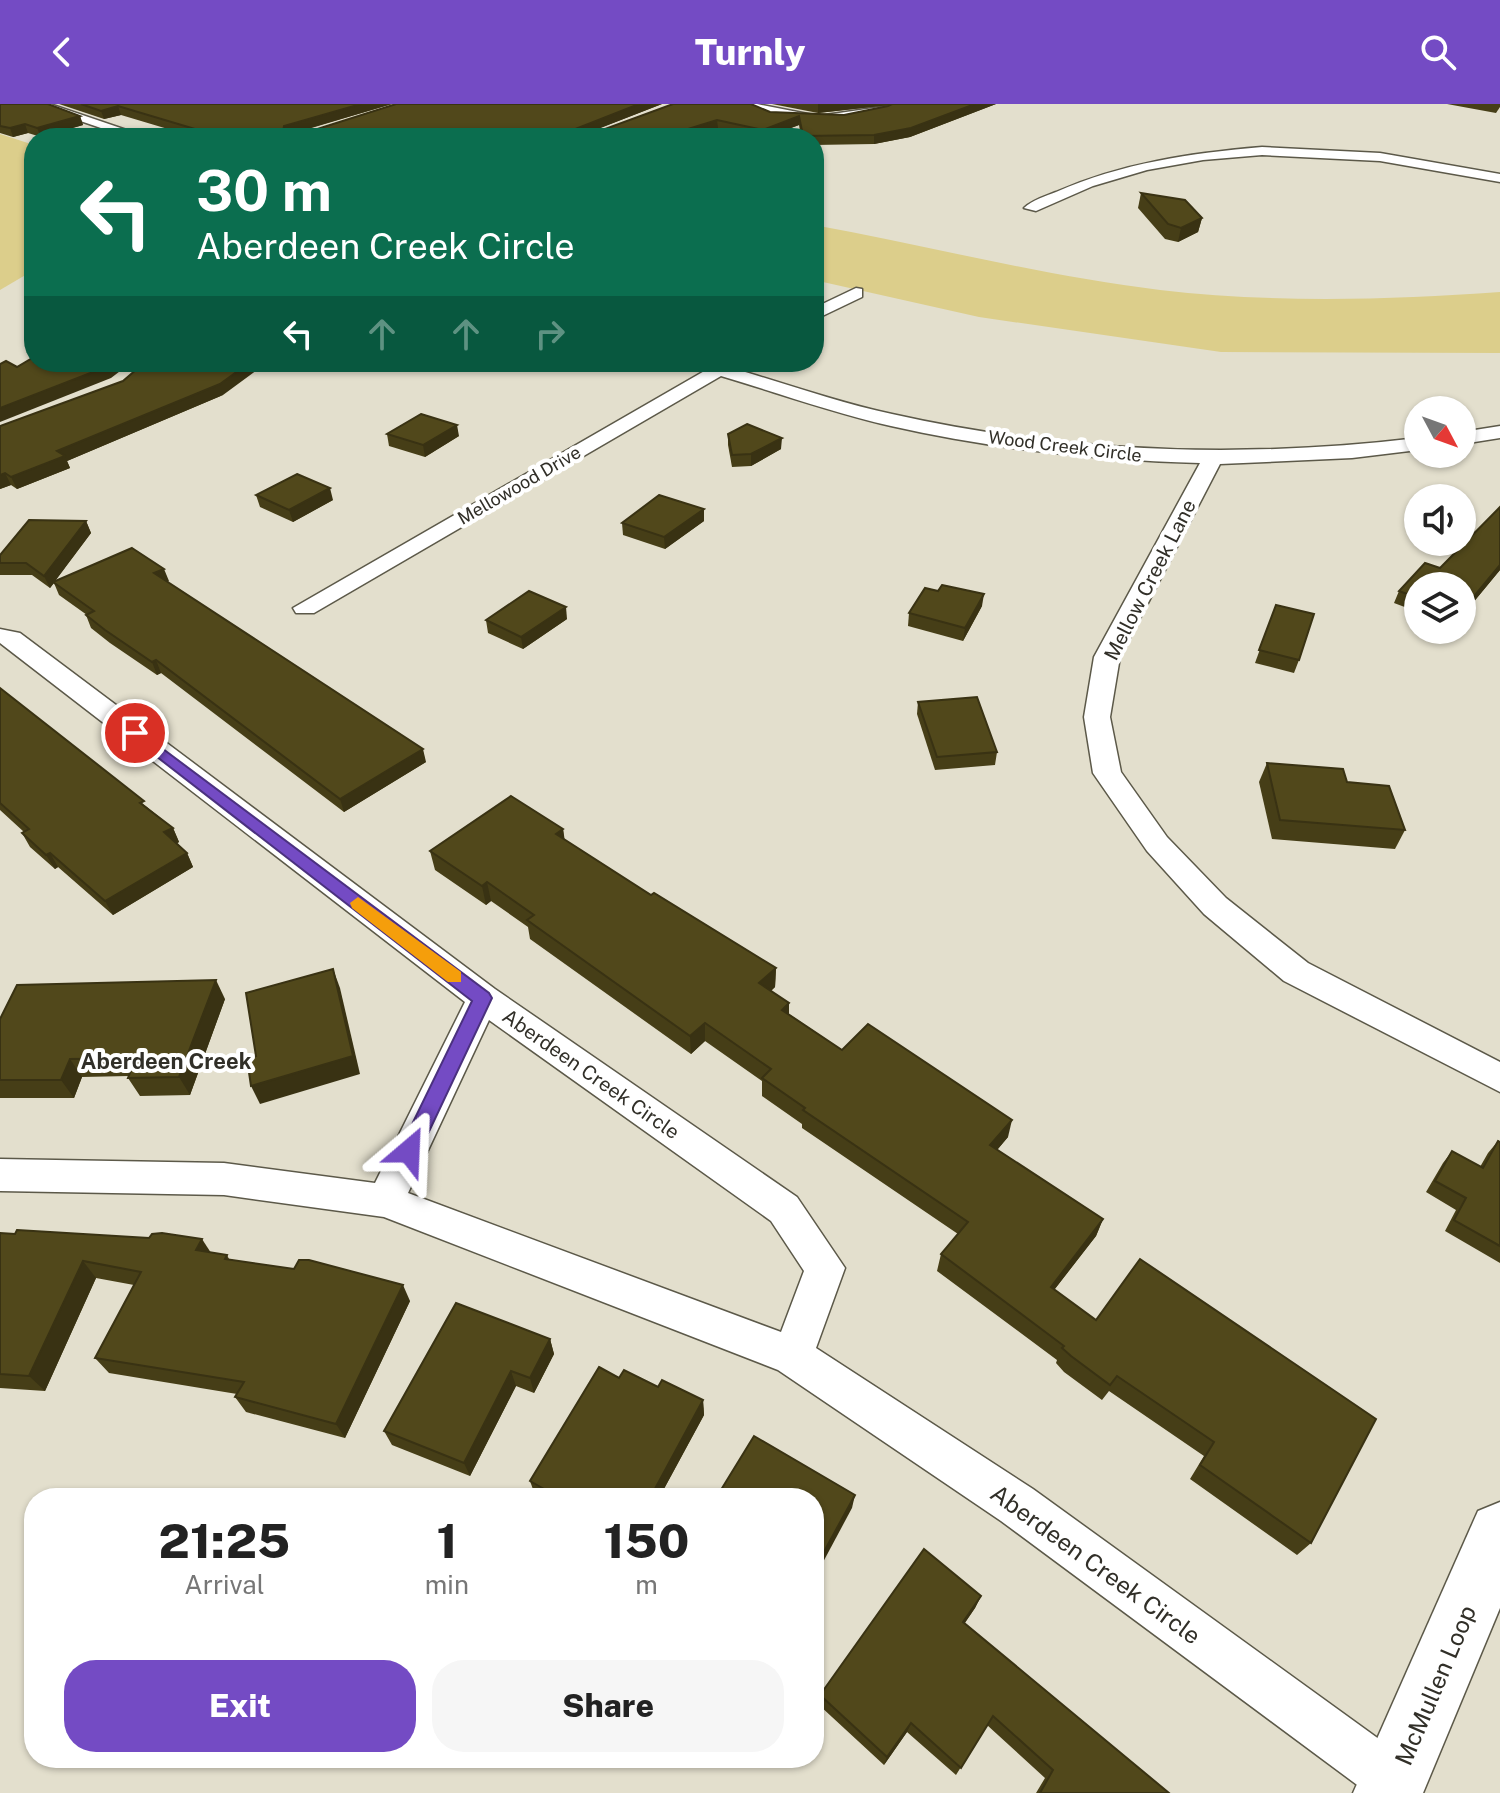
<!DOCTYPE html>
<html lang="en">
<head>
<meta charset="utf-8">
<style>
	body { margin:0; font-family:"Public Sans",sans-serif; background:#f6f6f6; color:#222; height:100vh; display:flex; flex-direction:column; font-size:30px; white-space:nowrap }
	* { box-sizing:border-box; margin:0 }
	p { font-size:26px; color:#767676 }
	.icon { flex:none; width:44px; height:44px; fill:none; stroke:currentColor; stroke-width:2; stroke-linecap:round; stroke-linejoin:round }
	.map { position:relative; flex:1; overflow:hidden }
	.panel { position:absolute; left:24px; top:1384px; width:800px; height:280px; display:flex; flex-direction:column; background:#fff; border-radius:32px; box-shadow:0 2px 6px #0004 }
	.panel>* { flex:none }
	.top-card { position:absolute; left:24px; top:24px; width:800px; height:244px; border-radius:32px; box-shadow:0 2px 6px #0004; background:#0b6e4f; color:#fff; overflow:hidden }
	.needle { width:52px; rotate:131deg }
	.controls { position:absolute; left:1404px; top:292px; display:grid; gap:16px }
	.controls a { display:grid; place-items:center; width:72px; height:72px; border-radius:50%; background:#fff; box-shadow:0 2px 6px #0004; font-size:40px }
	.pin { position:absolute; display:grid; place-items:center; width:68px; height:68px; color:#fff; margin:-34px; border:4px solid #fff; border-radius:50%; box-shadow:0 2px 8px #0007 }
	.me { position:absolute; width:88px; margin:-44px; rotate:26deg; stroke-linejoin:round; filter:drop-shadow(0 0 6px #0008) }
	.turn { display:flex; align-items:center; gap:28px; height:168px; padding:0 40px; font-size:36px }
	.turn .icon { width:104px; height:104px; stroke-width:2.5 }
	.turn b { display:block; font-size:56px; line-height:68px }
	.lanes { display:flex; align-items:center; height:76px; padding:0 40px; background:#0003; justify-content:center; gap:40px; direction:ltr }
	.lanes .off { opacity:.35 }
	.eta { display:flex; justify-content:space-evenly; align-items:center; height:136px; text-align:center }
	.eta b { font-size:48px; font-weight:800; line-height:56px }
	.action { display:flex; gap:16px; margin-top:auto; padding:16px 40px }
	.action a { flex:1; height:92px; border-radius:32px; background:#744bc4; color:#fff; font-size:32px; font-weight:800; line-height:92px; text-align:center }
	.action a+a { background:#f6f6f6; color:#222 }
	header { display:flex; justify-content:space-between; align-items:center; height:104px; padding:0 40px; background:#744bc4; color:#fff; font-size:36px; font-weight:800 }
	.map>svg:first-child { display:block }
	.green { fill:#dcce8b }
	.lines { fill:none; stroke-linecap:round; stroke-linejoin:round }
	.street-casing { stroke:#5c5949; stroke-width:3 }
	.secondary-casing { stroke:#5c5949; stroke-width:3 }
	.street { fill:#fff; fill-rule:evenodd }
	.secondary { fill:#fff; fill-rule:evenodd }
	.wall { fill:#463e17 }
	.shaded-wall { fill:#393213 }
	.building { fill:#51481b; stroke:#393213; stroke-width:2 }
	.route { fill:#744bc4; stroke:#4b317f; stroke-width:2 }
	.slow { fill:#f59e0b }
	.labels { text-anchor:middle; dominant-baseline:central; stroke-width:8; stroke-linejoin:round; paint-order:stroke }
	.far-street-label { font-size:18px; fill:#312f28; stroke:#fff }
	.street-label { font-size:20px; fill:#312f28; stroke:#fff }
	.neighbourhood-label { font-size:22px; font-weight:bold; fill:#312f28; stroke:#fff }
	.near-street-label { font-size:24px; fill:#312f28; stroke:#fff }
</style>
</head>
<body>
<header><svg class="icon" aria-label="back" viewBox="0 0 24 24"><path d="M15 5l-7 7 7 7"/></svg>Turnly<svg class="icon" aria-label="search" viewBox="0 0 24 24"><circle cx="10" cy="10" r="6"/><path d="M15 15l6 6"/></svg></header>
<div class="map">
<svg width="1500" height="1689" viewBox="0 0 1500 1689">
	<rect width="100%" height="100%" fill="#e3dfcd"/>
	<g class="green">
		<polygon points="0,30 31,40 34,46 34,166 0,186"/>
		<path d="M814,121C930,142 1043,172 1160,186C1272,199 1388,196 1500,188V249L1221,248L979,213L814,176Z"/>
	</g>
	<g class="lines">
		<g class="street-casing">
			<g id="street">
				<polygon points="31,0 50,0 150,34 130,34"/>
				<path d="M735,0H757L818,12L902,0C869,25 768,23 735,0Z"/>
				<path d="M1262,43L1380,49L1500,70V78L1380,57L1262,51L1203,56L1147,66L1093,82L1036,107L1024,104C1032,96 1046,92 1056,88C1122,59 1191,49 1262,43Z"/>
				<polygon points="856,184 862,185 862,193 814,216 814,204"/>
				<path d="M720,258H742L735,265C787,280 839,299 892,310C1066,349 1242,355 1418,334V346L1352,354L1220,360L1120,553L1110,613L1121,668L1167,733L1226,794L1308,859L1500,958V988L1284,877L1204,810L1147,747L1093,669L1084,613L1094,553L1200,359C1097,356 992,345 891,322C834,309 778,289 721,272L314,509H296L293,504Z"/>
				<polygon points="1500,322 1500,334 1462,340 1462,328"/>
				<path d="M0,525L20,529L495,885L797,1093L845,1164L816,1244L1033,1385L1412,1659L1420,1677L1415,1689H1368L1001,1417L778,1266L384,1113L224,1091L0,1087V1055L224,1059L375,1079L465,898L0,539ZM489,916L771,1117L804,1167L781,1228L408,1089Z"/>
			</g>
		</g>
		<g class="secondary-casing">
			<polygon id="secondary" points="1500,1398 1500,1504 1423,1689 1353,1689 1478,1407"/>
		</g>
		<use href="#street" class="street"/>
		<use href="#secondary" class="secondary"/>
	</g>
	<g class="wall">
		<polygon points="0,0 80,12 83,21 41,33 28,29 13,33 0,29"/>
		<polygon points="59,0 392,0 298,28 308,28 396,0 662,0 592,27 597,28 770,8 844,11 888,2 891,1 818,9 772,0 996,0 910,33 874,40 814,41 814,34 801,34 799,21 765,34 758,34 718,24 687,34 198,34 121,11 104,15"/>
		<polygon points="1447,0 1500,0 1500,3 1496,9"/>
		<polygon points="1141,89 1202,114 1198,128 1178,138 1165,135 1138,104"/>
		<polygon points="223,291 67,357 70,364 17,385 11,381 0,385 0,322"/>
		<polygon points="387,330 459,332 425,353 389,342"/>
		<polygon points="728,330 781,345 751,362 732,363 728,341"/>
		<polygon points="256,391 333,396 293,418 260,403"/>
		<polygon points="704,405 704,417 665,445 623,431 622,419"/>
		<polygon points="86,417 91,429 54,478 169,477 167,478 426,658 344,708 161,569 157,571 110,539 91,524 86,511 87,511 59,491 54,479 50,484 32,471 0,471 0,451"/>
		<polygon points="1440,464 1500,466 1462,512 1462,482 1418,482 1418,508 1394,499 1399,487"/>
		<polygon points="1276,501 1299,556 1294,569 1255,559"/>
		<polygon points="982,502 963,537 908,522 909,509"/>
		<polygon points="567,515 523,545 488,529 486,516"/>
		<polygon points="0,584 173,724 179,738 177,739 187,749 193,763 113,811 58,763 55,765 30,743 22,729 24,728 0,706"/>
		<polygon points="918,598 997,648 995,661 935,666 917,610"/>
		<polygon points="1267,659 1347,678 1405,726 1395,745 1272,735 1259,678"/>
		<polygon points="563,725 564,735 651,791 776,864 775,883 771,887 789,910 842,946 1008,1033 997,1046 1103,1115 1096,1132 1054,1186 1096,1216 1311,1439 1297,1451 1190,1375 1204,1352 1109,1287 1102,1296 1064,1268 1056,1259 1057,1256 937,1167 941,1150 958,1130 802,1024 802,1020 762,992 762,977 705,937 691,950 530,835 528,823 491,797 486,801 435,766 430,747"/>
		<polygon points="225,895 190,991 140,992 128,974 129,972 82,973 74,994 0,994 0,915"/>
		<polygon points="1498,1037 1500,1038 1500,1159 1445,1127 1456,1106 1426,1088 1443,1059 1452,1047 1480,1063 1488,1049"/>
		<polygon points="0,1129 210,1148 227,1151 229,1155 410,1197 345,1334 246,1308 235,1293 237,1290 109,1269 95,1254 134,1181 96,1174 45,1287 0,1284"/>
		<polygon points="550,1235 554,1250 534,1289 516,1282 470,1372 392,1341 384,1327"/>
		<polygon points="619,1274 703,1296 704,1311 659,1394 541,1394 535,1391 530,1377"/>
		<polygon points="981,1492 975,1504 964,1520 1169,1689 1036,1689 1045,1674 987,1621 956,1671 907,1628 884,1661 819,1601 820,1591"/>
	</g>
	<g class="shaded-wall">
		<polygon points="361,0 392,0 286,31 283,27 284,22"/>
		<polygon points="639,0 662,0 575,34 573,26"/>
		<polygon points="818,0 897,0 818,9"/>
		<polygon points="975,0 996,0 910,33 874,40 874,31"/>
		<polygon points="118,2 121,11 104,15 101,7"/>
		<polygon points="80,12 83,21 41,33 37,24"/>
		<polygon points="799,12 799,21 763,34 763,26"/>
		<polygon points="717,16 718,24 687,34 659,34"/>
		<polygon points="25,20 28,29 13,33 10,24"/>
		<polygon points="1202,114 1198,128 1178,138 1181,124"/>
		<polygon points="113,258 132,258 111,274 0,318 0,304"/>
		<polygon points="250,258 268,258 223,291 67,357 70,364 17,385 11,373 57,347"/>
		<polygon points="457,321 459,332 425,353 423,341"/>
		<polygon points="782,334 781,345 751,362 751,350"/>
		<polygon points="5,369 11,381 0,385 0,371"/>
		<polygon points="330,384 333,396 293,418 289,406"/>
		<polygon points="704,405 704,417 665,445 664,433"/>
		<polygon points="86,417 91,429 50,484 44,472"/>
		<polygon points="1500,461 1500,466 1462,512 1466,502"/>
		<polygon points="164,465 169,477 159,482 154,469"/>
		<polygon points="984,490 982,502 963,537 965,524"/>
		<polygon points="566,503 567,515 523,545 521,533"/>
		<polygon points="156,556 161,569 157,571 152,558"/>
		<polygon points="423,645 426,658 344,708 340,695"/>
		<polygon points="173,724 179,738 171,743 164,728"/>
		<polygon points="563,725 566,744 556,730"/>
		<polygon points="50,749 58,763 55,765 46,751"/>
		<polygon points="187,749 193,763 113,811 105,797"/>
		<polygon points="487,778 491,797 486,801 482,782"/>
		<polygon points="776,864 775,883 759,897 759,879"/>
		<polygon points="333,865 340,884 360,970 260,1000 251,982"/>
		<polygon points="216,876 225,895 190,991 179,973"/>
		<polygon points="789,899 789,917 782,906"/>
		<polygon points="705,919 705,937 691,950 690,932"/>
		<polygon points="70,955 82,973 74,994 61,976"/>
		<polygon points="1012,1016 1008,1033 986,1059 990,1041"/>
		<polygon points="1103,1115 1096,1132 1044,1199 1051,1183"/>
		<polygon points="202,1135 213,1152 196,1146"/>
		<polygon points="83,1157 96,1174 45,1287 29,1272"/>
		<polygon points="403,1181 410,1197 345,1334 336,1320"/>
		<polygon points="550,1235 554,1250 534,1289 530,1274"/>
		<polygon points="511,1267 516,1282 470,1372 464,1359"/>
		<polygon points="703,1296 704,1311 659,1394 650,1394"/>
		<polygon points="855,1391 852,1404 814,1475 814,1466"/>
		<polygon points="981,1492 975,1504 958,1529 963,1518"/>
		<polygon points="911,1619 907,1628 884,1661 887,1653"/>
	</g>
	<g class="building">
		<polygon points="0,0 48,0 80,12 37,24 25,20 10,24 0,22"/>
		<polygon points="81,0 361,0 284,22 283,27 308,28 396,0 639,0 573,26 597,28 673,0 751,0 770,8 844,11 888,2 892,0 975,0 911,24 874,31 803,32 799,12 763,26 717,16 659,34 225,34 118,2 101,7"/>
		<polygon points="1141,89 1185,96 1202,114 1181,124 1168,120"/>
		<polygon points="34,253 34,258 113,258 106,263 0,304 0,260 6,257 17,263"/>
		<polygon points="145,258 250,258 220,280 57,347 65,352 11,373 5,369 0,371 0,322 123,277"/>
		<polygon points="421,310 457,321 423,341 387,330"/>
		<polygon points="747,320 782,334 751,350 732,351 728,330"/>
		<polygon points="297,370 330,384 289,406 256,391"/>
		<polygon points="659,391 704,405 664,433 622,419"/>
		<polygon points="1500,403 1500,461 1466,502 1462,501 1462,482 1418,482 1418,494 1399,487 1425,459 1440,464"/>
		<polygon points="29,416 86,417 44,472 26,459 0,459 0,451"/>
		<polygon points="132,444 164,465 154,469 423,645 340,695 156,556 152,558 105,526 86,511 94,507 53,478"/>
		<polygon points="942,481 984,490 965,524 909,509 925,484 938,487"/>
		<polygon points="529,487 566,503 521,533 486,516"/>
		<polygon points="1276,501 1314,510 1299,556 1259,546"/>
		<polygon points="0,584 144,697 140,699 173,724 164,728 187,749 105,797 50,749 46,751 22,729 29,725 0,699"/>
		<polygon points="977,593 997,648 937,653 918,598"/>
		<polygon points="1267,659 1343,665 1347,678 1389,682 1405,726 1280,716"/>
		<polygon points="511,692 563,725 556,730 651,791 654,789 776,864 759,879 789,899 782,906 842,946 868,920 1012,1016 990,1041 1103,1115 1051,1183 1096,1216 1140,1155 1376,1315 1311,1439 1200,1361 1214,1338 1117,1272 1110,1281 1071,1252 1062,1244 1064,1242 941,1150 968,1118 803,1006 805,1004 762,974 771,965 705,919 690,932 527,816 534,811 487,778 482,782 430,747"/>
		<polygon points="333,865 353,952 251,982 247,955 256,952 246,889"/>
		<polygon points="216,876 179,973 128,974 136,954 70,955 61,976 0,976 0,915 17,881"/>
		<polygon points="1498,1037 1500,1038 1500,1142 1454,1116 1466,1094 1435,1077 1452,1047 1483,1064"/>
		<polygon points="17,1126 149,1134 152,1130 162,1129 202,1135 196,1146 227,1151 225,1155 294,1165 299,1156 309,1156 403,1181 336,1320 235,1293 244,1278 95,1254 141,1168 83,1157 29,1272 0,1270 0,1129 15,1130"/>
		<polygon points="456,1199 550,1235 530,1274 511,1267 464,1359 384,1327"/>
		<polygon points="599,1263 619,1274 624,1266 658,1283 662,1276 703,1296 650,1394 560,1394 530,1377"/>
		<polygon points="754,1332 855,1391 814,1466 814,1394 716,1394"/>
		<polygon points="924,1445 981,1492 963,1518 1169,1689 1040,1689 1053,1666 993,1612 961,1664 911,1619 887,1653 820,1591"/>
	</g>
	<polygon class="route" points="135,624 489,889 492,894 417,1053 402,1053 399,1047 472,897 130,632 130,625"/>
	<polygon class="slow" points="358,793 461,868 461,878 448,878 352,804 350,799"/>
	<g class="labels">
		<g class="far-street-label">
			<text transform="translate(1065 342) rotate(7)">Wood Creek Circle</text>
			<text transform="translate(519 381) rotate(-30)">Mellowood Drive</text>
		</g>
		<g class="street-label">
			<text transform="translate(1150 476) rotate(-63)">Mellow Creek Lane</text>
			<text transform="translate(591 970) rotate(35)">Aberdeen Creek Circle</text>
		</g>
		<g class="neighbourhood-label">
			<text x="166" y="957">Aberdeen Creek</text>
		</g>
		<g class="near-street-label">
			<text transform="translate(1096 1460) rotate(36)">Aberdeen Creek Circle</text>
			<text transform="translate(1435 1581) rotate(-67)">McMullen Loop</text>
		</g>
	</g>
</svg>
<div class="controls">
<a><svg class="needle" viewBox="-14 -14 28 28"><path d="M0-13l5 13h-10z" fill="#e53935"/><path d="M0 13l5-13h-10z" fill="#767676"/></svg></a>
<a><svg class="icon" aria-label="sound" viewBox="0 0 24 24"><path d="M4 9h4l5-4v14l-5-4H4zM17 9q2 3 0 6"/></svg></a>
<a><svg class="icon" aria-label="layers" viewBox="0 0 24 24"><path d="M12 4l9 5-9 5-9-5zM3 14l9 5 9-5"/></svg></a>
</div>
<div class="pin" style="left:135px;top:629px;background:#d93025"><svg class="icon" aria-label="arrive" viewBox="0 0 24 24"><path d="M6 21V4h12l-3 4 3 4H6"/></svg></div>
<svg class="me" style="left:409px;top:1047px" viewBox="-20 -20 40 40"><path d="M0-17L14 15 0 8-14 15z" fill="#744bc4" stroke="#fff" stroke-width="4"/></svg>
<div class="top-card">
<div class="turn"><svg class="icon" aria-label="left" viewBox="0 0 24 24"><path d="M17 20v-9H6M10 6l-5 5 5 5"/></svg><div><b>30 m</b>Aberdeen Creek Circle</div></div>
<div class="lanes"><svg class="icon" aria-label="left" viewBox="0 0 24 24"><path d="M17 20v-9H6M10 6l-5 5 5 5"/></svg><svg class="icon off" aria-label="ahead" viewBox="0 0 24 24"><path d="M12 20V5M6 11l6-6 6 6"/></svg><svg class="icon off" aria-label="ahead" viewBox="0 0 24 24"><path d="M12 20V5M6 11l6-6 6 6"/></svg><svg class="icon off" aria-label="right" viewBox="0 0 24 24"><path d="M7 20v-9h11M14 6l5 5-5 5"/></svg></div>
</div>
<section class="panel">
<div class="eta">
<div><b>21:25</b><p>Arrival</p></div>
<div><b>1</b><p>min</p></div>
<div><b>150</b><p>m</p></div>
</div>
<div class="action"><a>Exit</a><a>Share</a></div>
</section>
</div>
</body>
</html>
